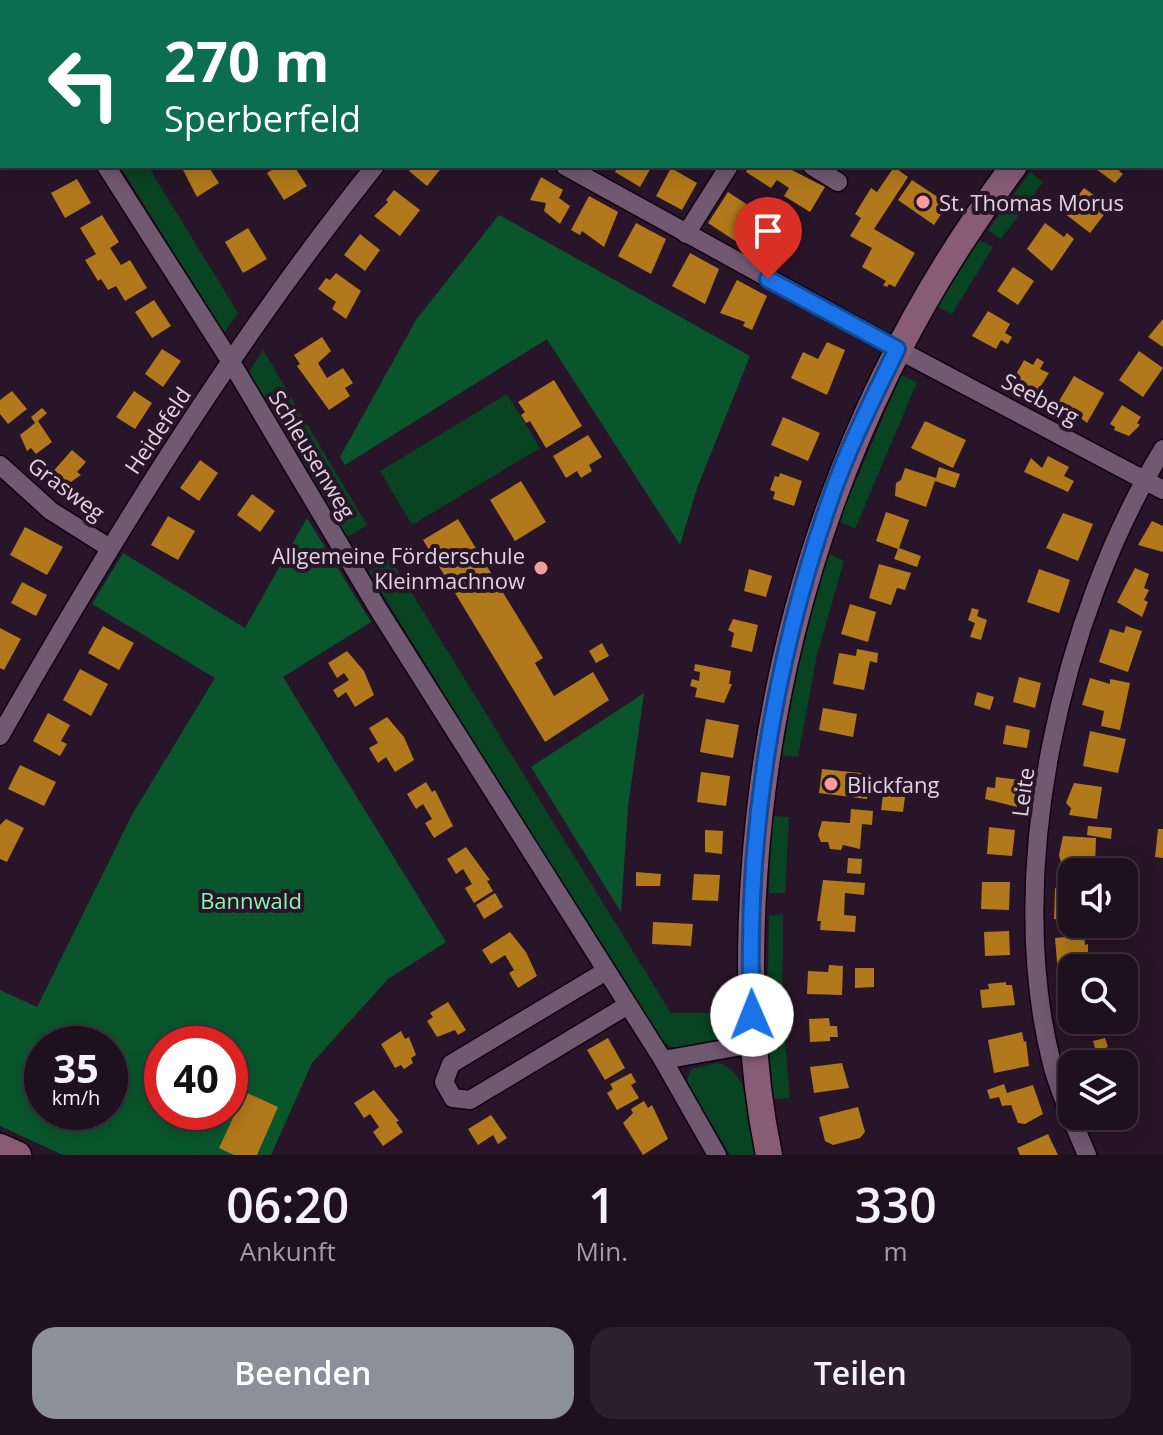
<!DOCTYPE html>
<html lang="de">
<head>
<meta charset="utf-8">
<style>
	body { margin:0; font-family:"Open Sans",sans-serif; background:#2c1e2c; color:#f1f3f6; height:100vh; display:flex; flex-direction:column; font-size:30px; white-space:nowrap }
	* { box-sizing:border-box; margin:0 }
	p { font-size:26px; color:#a19da4 }
	.icon { flex:none; width:44px; height:44px; fill:none; stroke:currentColor; stroke-width:2; stroke-linecap:round; stroke-linejoin:round }
	.map { position:relative; height:1155px; overflow:hidden }
	.drawer { display:flex; flex-direction:column; background:#1f101f; flex:1 }
	.drawer>* { flex:none }
	.hud { position:absolute; left:0px; top:0px; width:1164px; height:168px; box-shadow:0 4px 20px #0003,0 0 0 2px #3c303d; background:#0b6e4f; color:#fff; overflow:hidden }
	.fabs { position:absolute; left:1058px; top:858px; display:grid; gap:16px }
	.fabs a { display:grid; place-items:center; width:80px; height:80px; border-radius:16px; background:#1f101f; box-shadow:0 4px 20px #0003,0 0 0 2px #3c303d; font-size:40px }
	.speed { position:absolute; left:24px; top:1026px; display:flex; gap:16px; font-size:40px; font-weight:700; text-align:center }
	.speed>* { display:grid; place-content:center; width:104px; height:104px; border-radius:50%; background:#1f101f; box-shadow:0 4px 20px #0003,0 0 0 2px #3c303d; line-height:1 }
	.speed small { font-size:20px; font-weight:400 }
	.speed .limit { border:12px solid #d22; background:#fff; color:#111 }
	.pin { position:absolute; display:grid; place-items:center; width:68px; height:68px; color:#fff; margin:-82px -34px; border-radius:50% 50% 50% 0; rotate:-45deg; box-shadow:0 0 8px #0007 }
	.pin .icon { rotate:45deg }
	.me { position:absolute; width:88px; margin:-44px; rotate:359deg; stroke-linejoin:round; filter:drop-shadow(0 0 6px #0008) }
	.turn { display:flex; align-items:center; gap:28px; height:168px; padding:0 32px; font-size:36px }
	.turn .icon { width:104px; height:104px; stroke-width:2.5 }
	.turn b { display:block; font-size:56px; line-height:68px }
	.eta { display:flex; justify-content:space-evenly; align-items:center; height:136px; text-align:center }
	.eta b { font-size:48px; font-weight:600; line-height:56px }
	.button { display:flex; gap:16px; margin-top:auto; padding:16px 32px }
	.button a { flex:1; height:92px; border-radius:24px; background:#8c9099; color:#fff; font-size:32px; font-weight:600; line-height:92px; text-align:center }
	.button a+a { background:#2c1e2c; color:#f1f3f6 }
	.map>svg:first-child { display:block }
	.green { fill:#084422 }
	.forest { fill:#09562c; fill-rule:evenodd }
	.building { fill:#b1791b }
	.lines { fill:none; stroke-linecap:round; stroke-linejoin:round }
	.street-casing { stroke:#110211; stroke-width:21 }
	.secondary-casing { stroke:#110211; stroke-width:29 }
	.street { stroke:#715971; stroke-width:18 }
	.secondary { stroke:#885c75; stroke-width:26 }
	.route-casing { stroke:#114b97; stroke-width:20 }
	.route { stroke:#1a73e8; stroke-width:14 }
	.poi-dot { fill:#f59b9a; stroke:#291529; stroke-width:3 }
	.labels { text-anchor:middle; dominant-baseline:central; stroke-width:8; stroke-linejoin:round; paint-order:stroke }
	.poi-label { font-size:22px; fill:#e0d2e0; stroke:#291529; text-anchor:start }
	.street-label { font-size:22px; fill:#e0d2e0; stroke:#291529 }
	.park-label { font-size:22px; fill:#83f8aa; stroke:#291529 }
</style>
</head>
<body>
<div class="map">
<svg width="1163" height="1155" viewBox="0 0 1163 1155">
	<rect width="100%" height="100%" fill="#291529"/>
	<g class="green">
		<polygon points="120,166 148,166 238,313 224,333"/>
		<polygon points="1030,172 1043,182 1001,239 988,230"/>
		<polygon points="979,240 993,247 952,314 937,307"/>
		<polygon points="263,350 367,525 347,537 249,372"/>
		<polygon points="901,375 917,382 855,529 839,521"/>
		<polygon points="507,394 540,448 412,525 380,471"/>
		<polygon points="828,553 844,561 817,655 798,757 782,755 798,665"/>
		<path d="M390,558L671,1013H737L735,1031C723,1040 686,1053 671,1046C664,1043 657,1035 651,1030L369,572Z"/>
		<polygon points="772,816 789,817 785,893 769,893"/>
		<polygon points="783,914 782,1007 790,1098 774,1099 767,1030 769,916"/>
		<path d="M718,1063C753,1073 751,1125 757,1155H730L686,1083L691,1069Z"/>
	</g>
	<g class="forest">
		<polygon points="499,215 750,356 697,488 680,545 547,339 345,465 340,457 416,320"/>
		<path d="M307,518L371,622L283,677L446,942L388,979L312,1063L271,1155H63L0,1126V990L37,1007L133,813L215,678L92,604L123,553L245,628ZM42,1044H110V1112H42ZM162,1044H230V1112H162Z"/>
		<polygon points="644,693 628,807 621,912 531,767"/>
	</g>
	<g class="building">
		<polygon points="181,166 208,166 219,183 197,197"/>
		<polygon points="278,166 294,166 307,186 284,200 267,173"/>
		<polygon points="413,166 443,166 427,186 409,171"/>
		<polygon points="618,166 652,166 640,187 615,172"/>
		<polygon points="749,166 784,166 825,187 810,212 784,196 789,188 777,180 771,188 746,172"/>
		<polygon points="1092,166 1123,166 1119,171 1123,174 1115,183"/>
		<polygon points="894,167 908,177 874,229 915,253 895,287 889,284 887,287 883,285 886,281 862,267 872,248 850,236 861,218 855,214 871,188 877,192"/>
		<polygon points="671,168 697,183 682,210 656,196"/>
		<polygon points="541,177 563,190 559,198 570,206 560,224 544,211 546,203 530,200"/>
		<polygon points="77,179 91,203 65,218 51,193"/>
		<polygon points="912,180 948,204 934,225 898,200"/>
		<polygon points="1084,188 1110,207 1090,233 1064,213"/>
		<polygon points="394,190 420,210 400,236 374,216 388,202 386,200"/>
		<polygon points="728,192 757,211 737,242 708,223"/>
		<polygon points="589,196 618,212 604,247 582,231 580,235 571,230"/>
		<polygon points="102,215 119,242 110,248 121,265 130,260 147,288 125,301 116,286 108,290 101,279 98,281 85,260 96,254 80,228"/>
		<polygon points="636,223 666,239 651,274 618,256"/>
		<polygon points="1045,223 1064,237 1067,233 1074,239 1052,271 1027,249"/>
		<polygon points="248,228 267,259 243,273 225,242"/>
		<polygon points="360,234 380,250 365,271 344,255"/>
		<polygon points="690,253 719,269 705,304 672,286"/>
		<polygon points="1013,267 1034,281 1018,305 997,291"/>
		<polygon points="336,273 361,291 346,319 332,309 336,302 318,289 326,278 330,280"/>
		<polygon points="737,280 767,296 752,330 743,326 745,322 720,313"/>
		<polygon points="154,300 171,326 152,338 135,312"/>
		<polygon points="988,311 1010,324 1005,333 1012,337 1008,344 1001,340 996,349 972,336"/>
		<polygon points="1163,319 1163,347 1148,337"/>
		<polygon points="322,337 331,351 318,363 327,378 343,368 353,383 345,388 350,396 329,410 297,366 300,364 294,355"/>
		<polygon points="827,342 845,350 827,395 791,378 803,352 818,359"/>
		<polygon points="162,349 181,361 163,387 145,374"/>
		<polygon points="1139,351 1163,368 1143,397 1119,380"/>
		<polygon points="1037,358 1044,362 1040,369 1049,373 1034,397 1011,383 1024,360 1033,365"/>
		<polygon points="1074,376 1104,393 1087,423 1059,401"/>
		<polygon points="554,380 582,426 546,448 530,421 526,423 521,415 525,412 518,402"/>
		<polygon points="12,391 27,409 8,424 0,414 0,400"/>
		<polygon points="134,391 152,403 135,429 116,417"/>
		<polygon points="1122,405 1141,417 1137,423 1140,425 1129,436 1114,430 1115,427 1110,424"/>
		<polygon points="42,408 47,413 38,421 52,442 36,454 31,448 27,451 20,435 35,423 31,417"/>
		<polygon points="783,417 820,433 808,461 771,445"/>
		<polygon points="925,421 966,440 953,468 911,448"/>
		<polygon points="588,435 602,457 589,465 592,471 581,478 577,471 566,478 553,456"/>
		<polygon points="72,450 86,462 77,472 81,475 62,488 49,476"/>
		<polygon points="1048,456 1069,467 1064,476 1074,481 1068,492 1024,472 1031,458 1042,468"/>
		<polygon points="200,460 218,473 199,501 180,488"/>
		<polygon points="939,467 960,474 955,488 935,481 926,507 895,496 896,483 901,480 905,468 936,478"/>
		<polygon points="780,473 802,481 794,506 773,499 775,492 770,490 775,476 779,477"/>
		<polygon points="521,481 546,522 515,541 490,500"/>
		<polygon points="252,494 275,511 260,532 237,515"/>
		<polygon points="886,512 909,520 899,548 921,556 917,567 894,559 898,549 876,541"/>
		<polygon points="1063,513 1093,524 1078,561 1046,548"/>
		<polygon points="168,516 195,531 178,560 151,545"/>
		<polygon points="458,519 543,658 535,663 554,696 593,672 609,700 545,742 423,540"/>
		<polygon points="1152,521 1163,526 1163,552 1138,545"/>
		<polygon points="25,527 63,547 47,575 10,555"/>
		<polygon points="879,564 911,573 905,590 897,588 891,605 869,598"/>
		<polygon points="1135,568 1149,574 1144,588 1149,590 1144,600 1148,602 1142,617 1117,602"/>
		<polygon points="749,569 772,576 766,597 744,591"/>
		<polygon points="1039,569 1070,580 1059,613 1027,602"/>
		<polygon points="22,582 47,595 36,616 11,603"/>
		<polygon points="850,604 876,612 868,642 841,634"/>
		<polygon points="972,608 979,610 977,616 987,620 981,640 970,637 975,623 968,620"/>
		<polygon points="733,619 758,625 752,652 731,647 734,633 728,630"/>
		<polygon points="103,626 134,643 119,670 88,653"/>
		<polygon points="1126,626 1142,631 1128,672 1099,662 1110,629 1124,633"/>
		<polygon points="0,628 21,639 4,670 0,668"/>
		<polygon points="602,643 609,656 596,663 589,651"/>
		<polygon points="857,649 878,653 877,663 870,661 864,690 833,684 839,653 856,656"/>
		<polygon points="347,651 364,671 374,695 355,707 346,692 338,698 333,690 349,680 344,673 337,678 328,663"/>
		<polygon points="695,664 731,671 729,684 732,684 724,703 695,697 697,688 690,686 692,679 699,681 700,672 694,671"/>
		<polygon points="80,669 108,684 91,716 63,700"/>
		<polygon points="1019,677 1041,683 1035,708 1013,702"/>
		<polygon points="1090,678 1110,684 1110,679 1130,683 1120,730 1101,726 1104,711 1082,705"/>
		<polygon points="977,692 994,697 990,710 974,705"/>
		<polygon points="823,708 857,714 853,737 819,730"/>
		<polygon points="48,713 70,725 61,741 67,744 60,756 33,741"/>
		<polygon points="387,717 404,737 414,760 395,772 386,757 378,763 369,748 378,743 369,728"/>
		<polygon points="706,719 739,725 733,758 700,752"/>
		<polygon points="1006,725 1030,730 1027,748 1003,744"/>
		<polygon points="1090,731 1126,739 1118,773 1083,766"/>
		<polygon points="20,765 56,782 44,806 8,789"/>
		<polygon points="822,769 870,774 867,799 819,793"/>
		<polygon points="701,772 730,776 726,806 697,802"/>
		<polygon points="996,777 1021,780 1017,807 985,799 987,787 995,788"/>
		<polygon points="426,782 432,792 435,790 453,826 434,838 425,823 432,819 423,804 416,809 407,794"/>
		<polygon points="1074,783 1102,787 1097,819 1069,815 1071,808 1066,803"/>
		<polygon points="883,795 905,797 903,812 881,810"/>
		<polygon points="851,809 873,811 872,825 862,824 860,849 843,845 841,850 830,849 828,842 821,842 818,835 822,821 850,823"/>
		<polygon points="6,819 24,828 7,862 0,859 0,825"/>
		<polygon points="1088,826 1112,828 1111,839 1087,835"/>
		<polygon points="989,827 1015,830 1012,856 987,854"/>
		<polygon points="1158,829 1163,829 1163,858 1155,857"/>
		<polygon points="705,830 723,831 722,854 705,852"/>
		<polygon points="1063,836 1096,838 1095,868 1062,867 1059,855"/>
		<polygon points="466,847 490,880 487,881 493,891 474,903 465,888 472,884 463,869 456,874 447,859"/>
		<polygon points="848,858 862,859 861,874 847,873"/>
		<polygon points="636,872 661,874 660,886 636,886"/>
		<polygon points="694,874 720,875 718,901 692,900"/>
		<polygon points="823,880 865,883 864,895 845,893 844,915 856,916 855,932 820,930 821,921 817,921"/>
		<polygon points="982,882 1010,882 1009,910 981,909"/>
		<polygon points="1055,888 1072,889 1072,920 1054,919"/>
		<polygon points="495,893 503,907 484,919 476,905"/>
		<polygon points="653,922 693,924 691,946 652,944"/>
		<polygon points="1009,931 1010,955 985,956 984,932"/>
		<polygon points="510,932 526,952 537,976 518,988 509,973 514,970 505,955 491,964 482,950"/>
		<polygon points="1084,935 1085,945 1088,944 1088,968 1058,973 1055,938"/>
		<polygon points="829,965 843,966 842,995 807,994 808,971 828,972"/>
		<polygon points="855,968 874,968 874,987 855,988"/>
		<polygon points="1006,982 1006,985 1012,985 1015,1005 982,1008 980,990 989,989 988,984"/>
		<polygon points="1072,986 1072,1020 1094,1020 1095,1026 1066,1028 1060,990"/>
		<polygon points="448,1002 466,1030 458,1035 455,1030 437,1037 427,1021 433,1017 430,1013"/>
		<polygon points="829,1018 830,1026 837,1026 838,1037 830,1037 830,1041 810,1042 809,1019"/>
		<polygon points="401,1031 405,1039 409,1037 416,1055 411,1058 413,1063 404,1069 401,1065 395,1068 381,1044"/>
		<polygon points="1022,1032 1024,1042 1026,1041 1029,1066 994,1073 988,1040"/>
		<polygon points="608,1038 625,1068 605,1080 587,1050"/>
		<polygon points="1105,1038 1108,1047 1102,1049 1107,1064 1080,1064 1078,1056 1095,1048 1093,1041"/>
		<polygon points="842,1063 849,1088 814,1093 810,1067"/>
		<polygon points="631,1073 636,1082 631,1085 639,1098 617,1110 607,1093 613,1089 610,1084"/>
		<polygon points="1004,1084 1007,1093 1033,1085 1043,1114 1025,1124 1018,1123 1011,1105 1002,1106 999,1097 990,1099 987,1090"/>
		<polygon points="374,1090 399,1121 396,1122 403,1132 383,1146 373,1132 379,1127 370,1114 364,1118 354,1103"/>
		<polygon points="245,1092 278,1107 257,1155 234,1155 219,1148"/>
		<polygon points="644,1101 648,1108 652,1105 668,1139 643,1155 623,1123 633,1113 631,1109"/>
		<polygon points="858,1107 865,1132 860,1138 833,1145 825,1141 819,1117"/>
		<polygon points="491,1115 507,1138 498,1144 493,1135 478,1145 468,1129"/>
		<polygon points="1048,1134 1058,1155 1020,1155 1017,1148"/>
	</g>
	<g class="lines">
		<g class="street-casing">
			<g id="street">
				<polyline points="2,0 3,2"/>
				<polyline points="379,0 381,2"/>
				<polyline points="516,2 518,0"/>
				<polyline points="838,2 839,0"/>
				<polyline points="106,166 231,362 378,609 663,1060 717,1155"/>
				<polyline points="565,166 897,349 1163,490"/>
				<polyline points="812,166 838,182"/>
				<polyline points="686,234 729,166"/>
				<polyline points="0,465 51,511 108,547"/>
				<path d="M0,736C113,538 232,344 375,166"/>
				<polyline points="606,971 451,1064 444,1082 453,1098 470,1100 628,1005"/>
				<polyline points="663,1060 753,1044"/>
				<path d="M1087,1155C1075,1126 1060,1095 1052,1064C1003,872 1061,616 1163,449"/>
			</g>
		</g>
		<g class="secondary-casing">
			<g id="secondary">
				<polyline points="1161,2 1163,0"/>
				<polyline points="0,1147 18,1155"/>
				<path d="M769,1155C750,1064 748,970 754,878C771,618 857,374 1014,166"/>
			</g>
		</g>
		<use href="#street" class="street"/>
		<use href="#secondary" class="secondary"/>
	</g>
	<g class="lines">
		<g class="route-casing">
			<path id="route" d="M752,1015C744,840 773,664 830,500C848,448 873,398 897,349L768,279"/>
		</g>
		<use href="#route" class="route"/>
	</g>
	<g class="poi-dot">
		<circle cx="923" cy="202" r="8"/>
		<circle cx="541" cy="568" r="8"/>
		<circle cx="831" cy="784" r="8"/>
	</g>
	<g class="labels">
		<g class="poi-label">
			<text x="939" y="202">St. Thomas Morus</text>
			<text x="525" y="555" text-anchor="end">Allgemeine Förderschule<tspan x="525" dy="25">Kleinmachnow</tspan></text>
			<text x="847" y="784">Blickfang</text>
		</g>
		<g class="street-label">
			<text transform="translate(1041 398) rotate(28)">Seeberg</text>
			<text transform="translate(157 430) rotate(-56)">Heidefeld</text>
			<text transform="translate(313 454) rotate(59)">Schleusenweg</text>
			<text transform="translate(67 488) rotate(37)">Grasweg</text>
			<text transform="translate(1022 792) rotate(-82)">Leite</text>
		</g>
		<g class="park-label">
			<text x="251" y="900">Bannwald</text>
		</g>
	</g>
</svg>
<div class="fabs">
<a><svg class="icon" aria-label="sound" viewBox="0 0 24 24"><path d="M4 9h4l5-4v14l-5-4H4zM17 9q2 3 0 6"/></svg></a>
<a><svg class="icon" aria-label="search" viewBox="0 0 24 24"><circle cx="10" cy="10" r="6"/><path d="M15 15l6 6"/></svg></a>
<a><svg class="icon" aria-label="layers" viewBox="0 0 24 24"><path d="M12 4l9 5-9 5-9-5zM3 14l9 5 9-5"/></svg></a>
</div>
<div class="speed"><div>35<small>km/h</small></div><div class="limit">40</div></div>
<div class="pin" style="left:768px;top:279px;background:#d93025"><svg class="icon" aria-label="arrive" viewBox="0 0 24 24"><path d="M6 21V4h12l-3 4 3 4H6"/></svg></div>
<svg class="me" style="left:752px;top:1015px" viewBox="-20 -20 40 40"><circle r="19" fill="#fff"/><path d="M0-13L10 11 0 6-10 11z" fill="#1a73e8"/></svg>
<div class="hud">
<div class="turn"><svg class="icon" aria-label="left" viewBox="0 0 24 24"><path d="M17 20v-9H6M10 6l-5 5 5 5"/></svg><div><b>270 m</b>Sperberfeld</div></div>
</div>
</div>
<section class="drawer">
<div class="eta">
<div><b>06:20</b><p>Ankunft</p></div>
<div><b>1</b><p>Min.</p></div>
<div><b>330</b><p>m</p></div>
</div>
<div class="button"><a>Beenden</a><a>Teilen</a></div>
</section>
</body>
</html>
